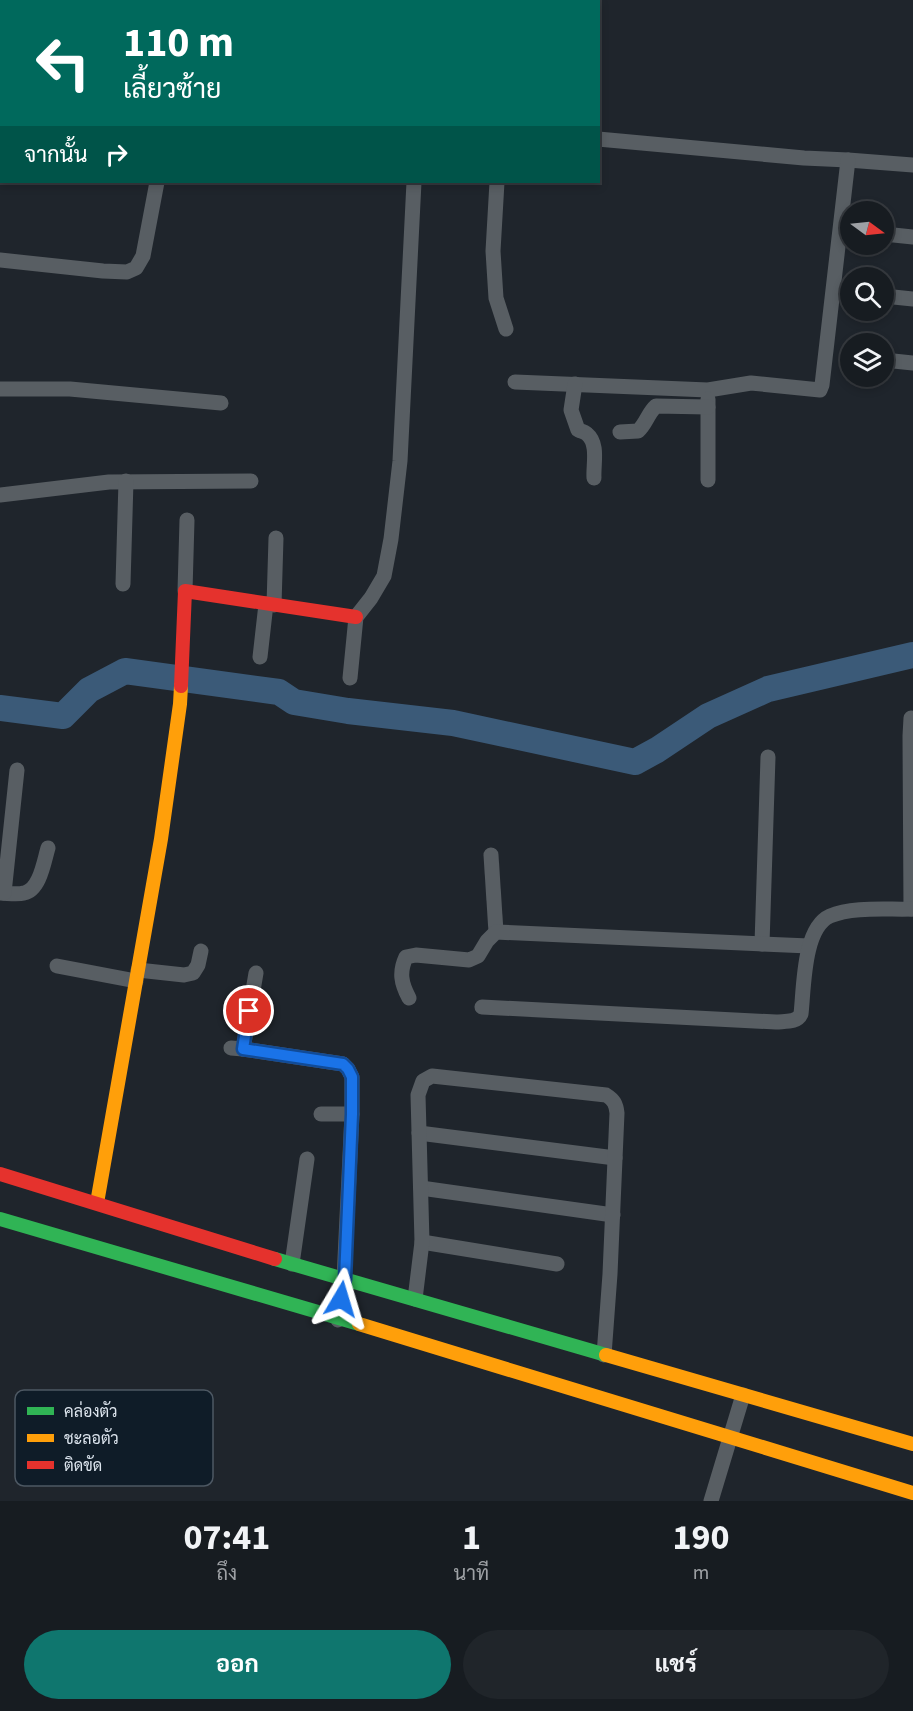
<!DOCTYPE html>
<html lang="th">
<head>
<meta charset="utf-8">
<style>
	body { margin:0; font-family:"Source Sans 3",Sarabun,sans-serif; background:#20252a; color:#f1f3f6; height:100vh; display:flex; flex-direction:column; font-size:22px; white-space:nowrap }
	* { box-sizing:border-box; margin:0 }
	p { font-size:20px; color:#9ea1a5 }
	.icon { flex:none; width:33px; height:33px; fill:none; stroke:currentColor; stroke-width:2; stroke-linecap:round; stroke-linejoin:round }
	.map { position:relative; height:1501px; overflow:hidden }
	.sheet { display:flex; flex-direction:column; background:#171c21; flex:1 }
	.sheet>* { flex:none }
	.guide { position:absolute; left:0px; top:0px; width:600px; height:183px; box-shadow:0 3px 9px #0003,0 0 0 2px #363a3f; background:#00695c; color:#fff; overflow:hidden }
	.needle { width:39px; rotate:105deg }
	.fabs { position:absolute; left:840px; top:201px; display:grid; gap:12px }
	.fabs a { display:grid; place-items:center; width:54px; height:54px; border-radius:50%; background:#171c21; box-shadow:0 3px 9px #0003,0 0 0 2px #363a3f; font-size:30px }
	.pin { position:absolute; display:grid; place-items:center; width:51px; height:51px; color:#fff; margin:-26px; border:3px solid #fff; border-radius:50%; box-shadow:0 2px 6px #0007 }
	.me { position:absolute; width:66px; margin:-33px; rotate:7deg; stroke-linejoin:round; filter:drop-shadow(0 0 4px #0008) }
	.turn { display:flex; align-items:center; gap:21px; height:126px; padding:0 24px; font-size:27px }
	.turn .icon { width:78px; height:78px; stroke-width:2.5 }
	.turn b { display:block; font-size:42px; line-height:51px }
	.then { display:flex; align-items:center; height:57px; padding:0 24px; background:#0003; gap:12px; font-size:22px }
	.eta { display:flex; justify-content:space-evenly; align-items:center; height:102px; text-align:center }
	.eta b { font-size:36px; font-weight:700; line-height:42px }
	.button { display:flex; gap:12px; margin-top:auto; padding:12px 24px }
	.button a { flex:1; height:69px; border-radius:36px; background:#0f766e; color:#fff; font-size:24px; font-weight:700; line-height:69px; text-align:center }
	.button a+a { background:#20252a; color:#f1f3f6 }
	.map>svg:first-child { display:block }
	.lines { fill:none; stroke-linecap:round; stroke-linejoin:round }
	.river { stroke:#3b5a78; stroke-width:26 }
	.street { stroke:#585e63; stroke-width:15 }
	.fast { stroke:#30b455; stroke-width:14 }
	.slow { stroke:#ff9f0a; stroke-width:14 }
	.jam { stroke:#e5322d; stroke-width:14 }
	.route-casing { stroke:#114b97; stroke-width:15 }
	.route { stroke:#1a73e8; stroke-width:10 }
	.key { fill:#0f1c28; stroke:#4d5863; stroke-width:1.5 }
	.key-label { font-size:16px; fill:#dde5ee }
</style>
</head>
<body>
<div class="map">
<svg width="913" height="1501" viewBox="0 0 913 1501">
	<rect width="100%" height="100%" fill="#1f252c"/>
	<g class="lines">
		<polyline class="river" points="0,708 63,716 89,690 125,671 279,692 294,702 348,711 453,723 635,762 657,750 708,716 768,689 913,655"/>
		<g class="street">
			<polyline points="337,0 337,2"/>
			<polyline points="473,0 474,2"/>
			<polyline points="587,2 587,0"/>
			<polyline points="0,72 2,64"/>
			<polyline points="598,139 804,158 848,160 913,165"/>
			<polyline points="497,182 493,251 496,298 506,329"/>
			<polyline points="884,234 913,237"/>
			<polyline points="0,260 103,271 127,272 136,268 143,256 157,182"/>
			<polyline points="884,296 913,299"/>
			<polyline points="849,357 850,357"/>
			<polyline points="884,360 913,363"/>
			<polyline points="515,382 708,390 751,383 820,390 822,385 848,160"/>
			<path d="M575,384L571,410L578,430C581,431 585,432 587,434C599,444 593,465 594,478"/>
			<polyline points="0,389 70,389 221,403"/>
			<polyline points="708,399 708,480"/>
			<path d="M620,432L638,431C646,424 648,413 656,406L708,407"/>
			<polyline points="0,495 109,482 251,481"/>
			<polyline points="123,584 126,481"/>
			<polyline points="185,591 187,520"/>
			<polyline points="274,605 276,538"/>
			<polyline points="260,657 266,604"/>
			<polyline points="350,678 356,617 371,598 384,576 391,539 400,461 414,182"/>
			<polyline points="491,855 496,932"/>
			<path d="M0,893C7,893 17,895 24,893C40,890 44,861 48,848"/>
			<polyline points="4,893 17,770"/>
			<polyline points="911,909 910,736 911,718"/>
			<polyline points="762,944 768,757"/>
			<polyline points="57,966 136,981"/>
			<polyline points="138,970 184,975 193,973 198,965 201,951"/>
			<path d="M409,998C401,983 399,972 406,957L416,955L469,960L478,956L487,941L496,932L809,946"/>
			<path d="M482,1007L776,1022C785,1021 797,1023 801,1014C804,988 803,928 830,916C853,906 889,910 913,909"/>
			<polyline points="231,1048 243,1049 343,1064 348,1069 352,1077 352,1114 344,1279 338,1320"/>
			<polyline points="243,1049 256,973"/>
			<polyline points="321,1114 352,1114"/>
			<polyline points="419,1133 615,1158"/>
			<polyline points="421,1188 613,1215"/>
			<polyline points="422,1242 557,1264"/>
			<polyline points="292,1264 307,1159"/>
			<path d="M415,1299L422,1242L418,1095L423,1081L432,1076L606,1095C614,1100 616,1104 617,1113L610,1274L604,1355"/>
			<polyline points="711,1501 743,1395"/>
		</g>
		<g class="fast">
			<polyline points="0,1219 359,1324"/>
			<polyline points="275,1259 606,1355"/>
		</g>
		<g class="slow">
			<polyline points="97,1203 161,839 180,704 181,686"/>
			<polyline points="359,1324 913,1493"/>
			<polyline points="606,1355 913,1444"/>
		</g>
		<g class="jam">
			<polyline points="181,686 185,591 356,617"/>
			<polyline points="0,1174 275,1259"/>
		</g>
	</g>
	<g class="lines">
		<g class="route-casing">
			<polyline id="route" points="249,1011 243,1049 343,1064 348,1069 352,1077 352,1114 345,1279 341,1299"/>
		</g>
		<use href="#route" class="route"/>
	</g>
	<rect x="15" y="1390" width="198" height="96" rx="9" class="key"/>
	<rect x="27" y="1407" width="27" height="8" fill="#30b455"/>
	<rect x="27" y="1434" width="27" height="8" fill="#ff9f0a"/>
	<rect x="27" y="1461" width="27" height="8" fill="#e5322d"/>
	<g class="key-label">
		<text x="64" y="1417">คล่องตัว</text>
		<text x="64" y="1444">ชะลอตัว</text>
		<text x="64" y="1471">ติดขัด</text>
	</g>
</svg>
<div class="fabs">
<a><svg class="needle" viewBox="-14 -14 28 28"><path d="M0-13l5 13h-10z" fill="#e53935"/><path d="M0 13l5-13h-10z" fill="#9ea1a5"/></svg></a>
<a><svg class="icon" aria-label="search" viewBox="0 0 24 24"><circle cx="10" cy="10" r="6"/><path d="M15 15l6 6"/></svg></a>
<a><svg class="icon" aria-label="layers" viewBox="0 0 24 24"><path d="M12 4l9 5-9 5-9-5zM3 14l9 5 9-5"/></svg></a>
</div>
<div class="pin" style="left:249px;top:1011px;background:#d93025"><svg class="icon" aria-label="arrive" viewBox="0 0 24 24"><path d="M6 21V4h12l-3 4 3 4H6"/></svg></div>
<svg class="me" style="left:341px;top:1299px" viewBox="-20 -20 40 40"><path d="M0-17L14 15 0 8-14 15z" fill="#1a73e8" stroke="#fff" stroke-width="4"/></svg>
<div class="guide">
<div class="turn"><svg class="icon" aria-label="left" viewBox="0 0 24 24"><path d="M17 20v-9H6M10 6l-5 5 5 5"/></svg><div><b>110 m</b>เลี้ยวซ้าย</div></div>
<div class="then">จากนั้น<svg class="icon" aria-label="right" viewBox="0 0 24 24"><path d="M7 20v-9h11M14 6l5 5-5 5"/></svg></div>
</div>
</div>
<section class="sheet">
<div class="eta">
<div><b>07:41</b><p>ถึง</p></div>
<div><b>1</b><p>นาที</p></div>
<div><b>190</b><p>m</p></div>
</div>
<div class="button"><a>ออก</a><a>แชร์</a></div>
</section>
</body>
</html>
